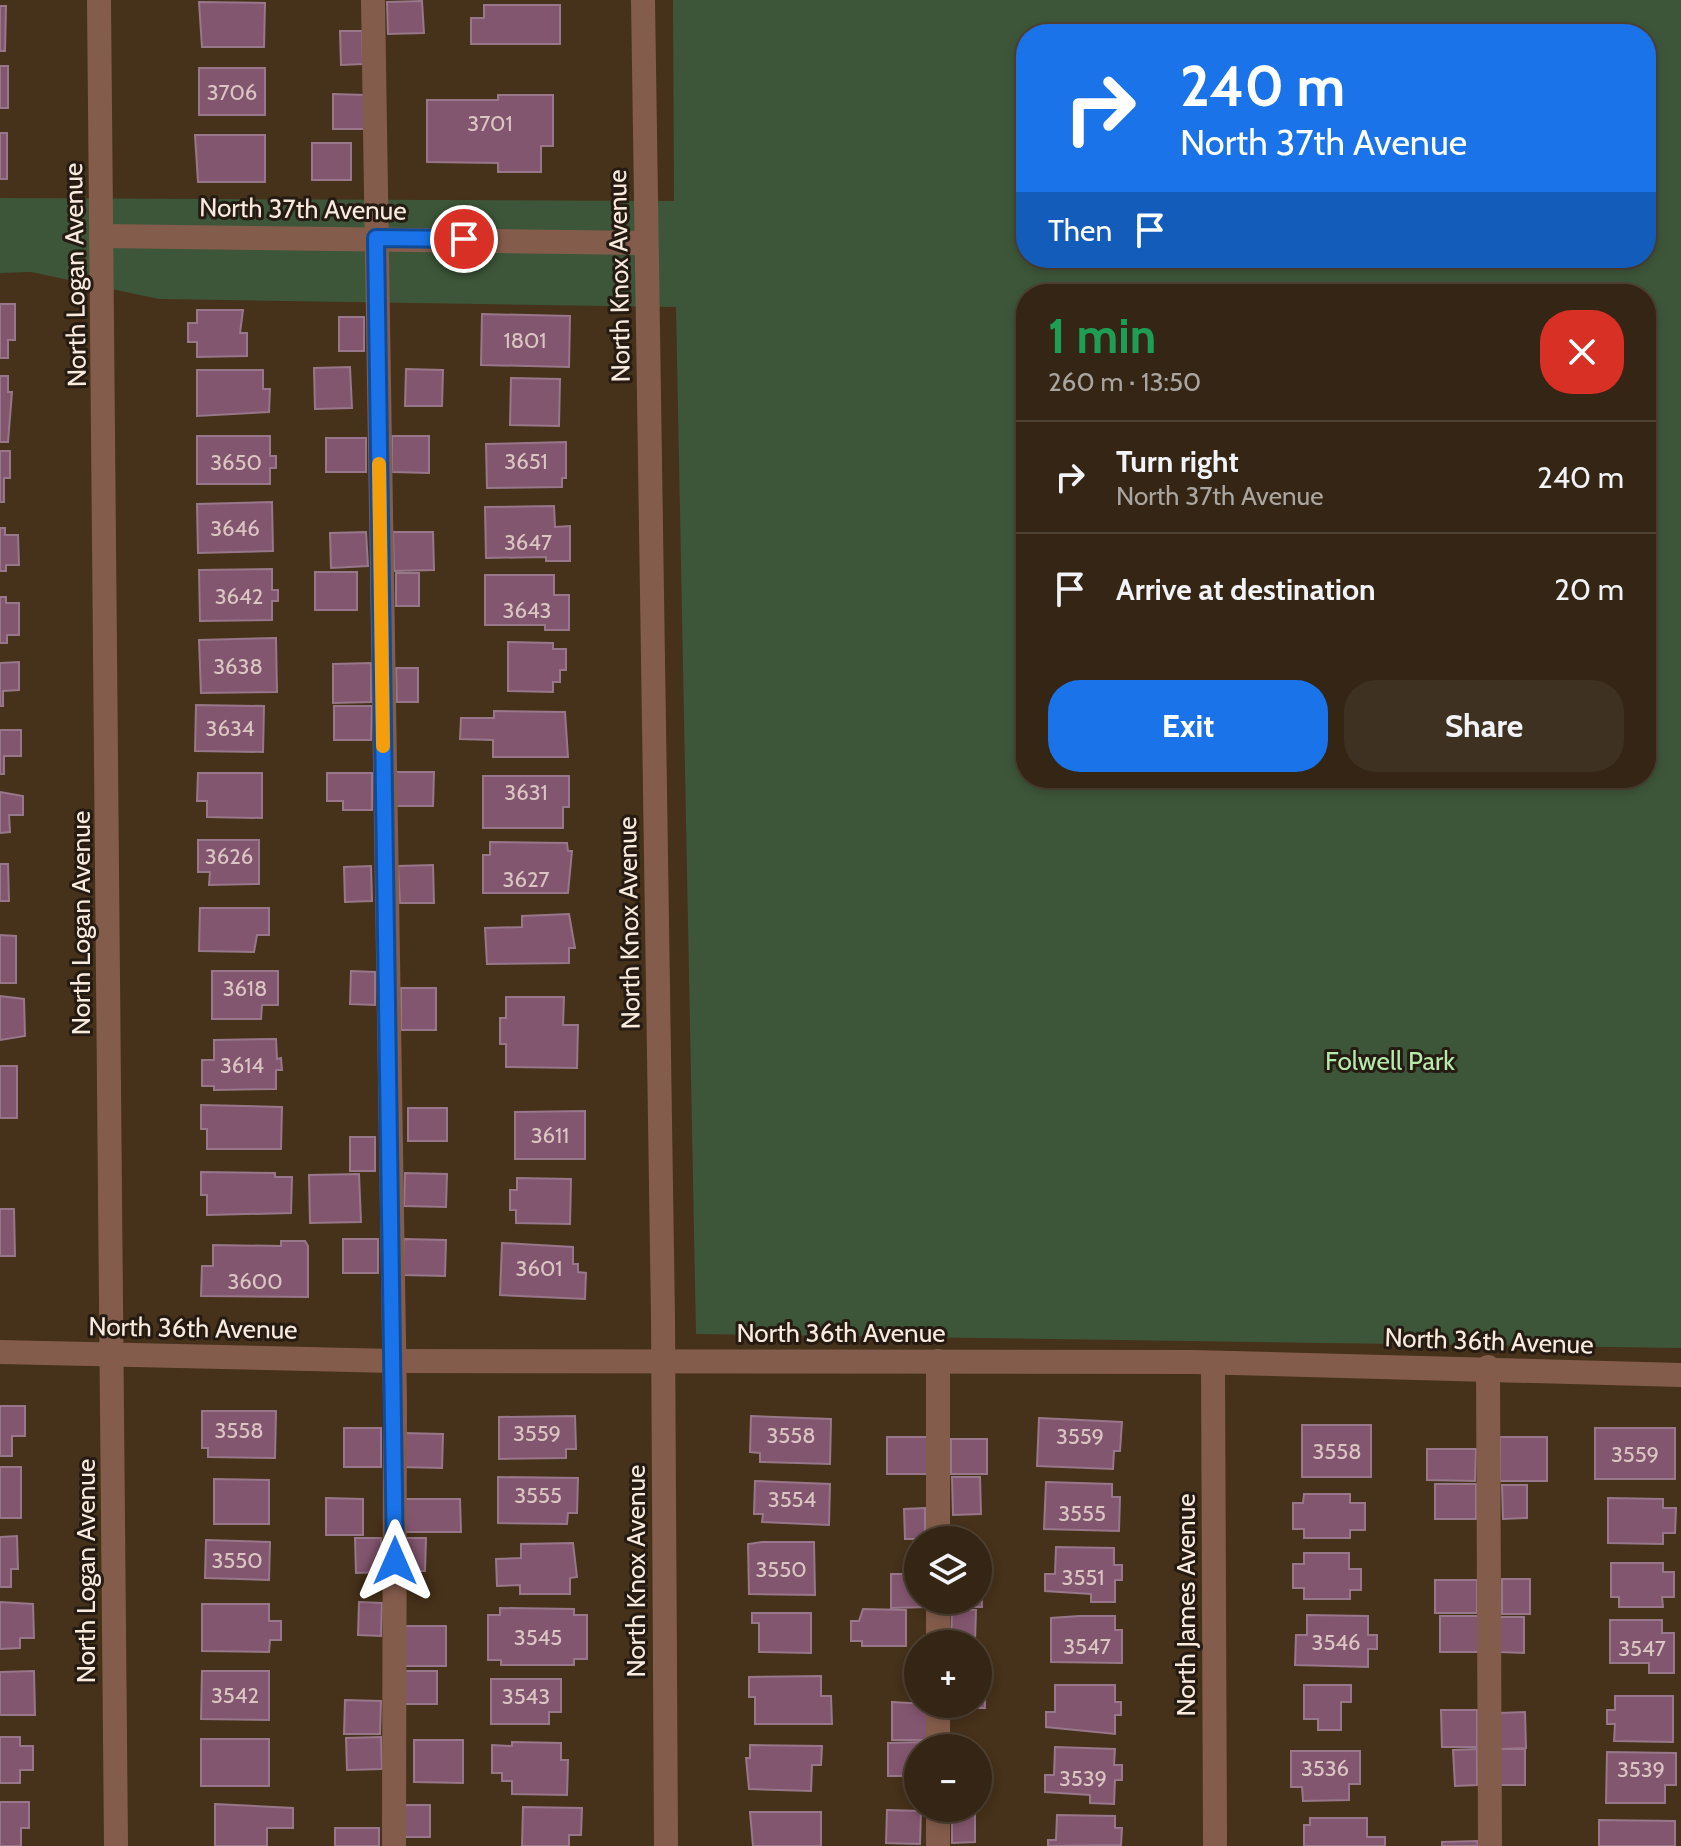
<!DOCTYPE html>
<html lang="en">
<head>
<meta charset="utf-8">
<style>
	body { margin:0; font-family:Cabin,sans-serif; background:#3f3122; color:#f1f3f6; height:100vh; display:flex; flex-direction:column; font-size:30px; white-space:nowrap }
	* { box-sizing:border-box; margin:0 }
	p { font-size:26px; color:#a9a5a0 }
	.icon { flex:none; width:44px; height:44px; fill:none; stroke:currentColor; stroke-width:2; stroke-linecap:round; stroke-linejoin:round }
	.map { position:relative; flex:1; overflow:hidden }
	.details { position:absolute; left:1016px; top:284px; width:640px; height:504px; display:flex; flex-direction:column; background:#342514; border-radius:32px; box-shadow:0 4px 12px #0003,0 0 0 2px #4e4234 }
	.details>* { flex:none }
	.guide { position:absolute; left:1016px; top:24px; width:640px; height:244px; border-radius:32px; box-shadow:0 4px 12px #0003,0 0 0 2px #4e4234; background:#1a73e8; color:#fff; overflow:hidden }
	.fabs { position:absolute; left:904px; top:1526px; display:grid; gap:16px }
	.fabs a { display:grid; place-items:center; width:88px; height:88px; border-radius:50%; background:#342514; box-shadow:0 4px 12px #0003,0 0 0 2px #4e4234; font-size:40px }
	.pin { position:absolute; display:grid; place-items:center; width:68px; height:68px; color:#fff; margin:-34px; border:4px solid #fff; border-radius:50%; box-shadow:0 2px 8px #0007 }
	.me { position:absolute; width:88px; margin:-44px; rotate:0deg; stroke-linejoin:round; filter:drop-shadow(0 0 6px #0008) }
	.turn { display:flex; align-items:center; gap:28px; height:168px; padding:0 32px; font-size:36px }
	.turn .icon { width:104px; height:104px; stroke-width:2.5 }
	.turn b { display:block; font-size:56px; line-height:68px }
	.then { display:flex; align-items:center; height:76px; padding:0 32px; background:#0003; gap:16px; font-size:30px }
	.round { display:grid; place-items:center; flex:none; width:84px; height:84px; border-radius:32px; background:#3f3122 }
	.summary { display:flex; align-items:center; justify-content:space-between; height:136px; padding:0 32px }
	h1 { font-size:48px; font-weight:800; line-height:60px; color:#1e9e55 }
	.action { display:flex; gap:16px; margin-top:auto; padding:16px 32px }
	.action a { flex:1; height:92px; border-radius:32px; background:#1a73e8; color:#fff; font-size:32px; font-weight:800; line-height:92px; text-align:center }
	.action a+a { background:#3f3122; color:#f1f3f6 }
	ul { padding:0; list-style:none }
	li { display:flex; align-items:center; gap:24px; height:112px; padding:0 32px; border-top:2px solid #4e4234 }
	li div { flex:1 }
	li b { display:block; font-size:30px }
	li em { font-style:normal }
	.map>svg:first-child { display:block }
	.green { fill:#3d5639; fill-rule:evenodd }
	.building { fill:#83566f; stroke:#977789; stroke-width:2 }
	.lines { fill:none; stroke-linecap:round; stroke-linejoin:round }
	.minor { stroke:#845c4b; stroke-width:24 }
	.route-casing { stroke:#114b97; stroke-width:20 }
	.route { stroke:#1a73e8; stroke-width:14 }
	.slow { stroke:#f59e0b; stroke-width:14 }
	.labels { text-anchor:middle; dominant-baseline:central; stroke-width:6; stroke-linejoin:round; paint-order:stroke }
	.number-label { font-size:22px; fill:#dbc5c2 }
	.street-label { font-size:26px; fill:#f8eadd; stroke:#251b12 }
	.park-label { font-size:26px; fill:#b6eaac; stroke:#251b12 }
</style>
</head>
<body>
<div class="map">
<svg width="1681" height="1846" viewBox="0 0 1681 1846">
	<rect width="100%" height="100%" fill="#46311a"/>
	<path class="green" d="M673,0H1681V1348L696,1334L676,307L159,299L31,272L0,273V198L674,201ZM1026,34H1646V258H1026ZM1026,294H1646V778H1026Z"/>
	<g class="building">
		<polygon points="422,1 424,33 388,34 387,2"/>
		<polygon points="199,2 265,3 264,47 202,47"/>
		<polygon points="484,5 560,5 560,44 471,44 471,18 484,18"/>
		<polygon points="0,6 6,6 5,51 0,51"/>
		<polygon points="340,31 362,31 363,64 341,65"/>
		<rect x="0" y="66" width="8" height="42"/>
		<rect x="199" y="68" width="66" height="47"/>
		<polygon points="333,94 365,95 365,129 333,129"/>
		<polygon points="498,95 553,95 553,146 541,146 541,172 498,172 498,163 427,162 427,100 498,100"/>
		<rect x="0" y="133" width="7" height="46"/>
		<polygon points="195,135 265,135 265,182 198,182"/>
		<rect x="312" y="143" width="39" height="37"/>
		<polygon points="0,304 15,304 15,340 8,340 8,358 0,358"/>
		<polygon points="197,310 243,310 240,333 247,333 247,356 197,357 197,342 188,342 188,323 197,323"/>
		<polygon points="482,314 570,316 569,367 481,365"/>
		<rect x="339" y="317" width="25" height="34"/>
		<polygon points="350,367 352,408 315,409 314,368"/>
		<polygon points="406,369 443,370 442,406 405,406"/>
		<polygon points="197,370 263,370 263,389 270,389 269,412 197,416"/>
		<polygon points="0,376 8,376 8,392 12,392 8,442 0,442"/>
		<polygon points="511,378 560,379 559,426 510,425"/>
		<polygon points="197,436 270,436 270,456 276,456 276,468 270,468 270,484 197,484"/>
		<polygon points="392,436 429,436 429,473 392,472"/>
		<rect x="326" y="438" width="40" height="34"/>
		<polygon points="566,442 566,478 562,478 562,487 487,488 486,444"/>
		<polygon points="0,451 10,451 10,478 4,478 4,502 0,502"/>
		<polygon points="272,502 273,551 198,553 197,504"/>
		<polygon points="554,506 555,527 570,526 570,561 546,561 546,557 486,558 485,507"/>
		<polygon points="0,528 5,528 5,535 18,535 19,565 6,565 6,571 0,571"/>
		<polygon points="366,532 368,566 331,568 330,533"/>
		<polygon points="393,532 433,532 434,570 394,571"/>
		<polygon points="272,569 272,590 278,590 278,601 272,601 272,620 200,621 199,570"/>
		<rect x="315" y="572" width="42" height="38"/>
		<rect x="396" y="573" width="23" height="33"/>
		<polygon points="485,575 554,575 554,595 569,595 569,630 545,630 545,625 485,625"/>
		<polygon points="0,597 6,597 6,603 19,603 19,635 7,635 7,643 0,643"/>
		<polygon points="276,638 277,692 201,693 199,640"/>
		<polygon points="508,642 553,643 553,649 566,649 566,670 560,670 560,682 553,682 553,692 508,691"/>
		<polygon points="19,662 19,690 3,691 3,706 0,706 0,663"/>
		<polygon points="371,663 371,702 333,703 333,664"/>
		<polygon points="396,668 418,668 418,702 397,702"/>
		<polygon points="196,705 264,706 263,752 195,751"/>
		<polygon points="334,706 372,706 371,740 334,740"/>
		<polygon points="494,711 565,712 568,757 493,757 493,740 460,739 461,718 494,718"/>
		<polygon points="0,730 21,730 21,756 4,756 4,774 0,774"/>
		<polygon points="396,772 434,772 433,806 396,806"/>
		<polygon points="198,773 262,773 262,818 207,817 207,801 197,801"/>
		<polygon points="327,773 372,773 372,810 343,810 343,801 327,801"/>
		<polygon points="483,776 569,776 569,807 563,807 563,828 483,828"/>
		<polygon points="0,792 23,796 23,815 9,815 10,832 0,833"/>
		<polygon points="198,840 259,840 259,884 209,885 210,872 198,872"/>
		<polygon points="490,842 567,843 568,851 572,851 568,893 483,893 483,855 490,855"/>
		<polygon points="0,864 8,864 9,901 0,901"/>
		<polygon points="433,865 434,903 400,903 398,866"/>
		<polygon points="371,866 372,901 345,902 344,867"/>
		<polygon points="200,908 269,908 269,935 257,935 254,952 199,951"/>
		<polygon points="569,914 575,948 569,948 569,963 487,964 485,928 522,927 522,916"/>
		<polygon points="0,935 16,936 16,983 0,983"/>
		<polygon points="212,971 278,971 278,1005 262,1005 261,1019 212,1019"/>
		<polygon points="351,971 375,972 375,1005 350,1004"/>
		<rect x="401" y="988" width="35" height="42"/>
		<polygon points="0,996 24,999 25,1036 0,1040"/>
		<polygon points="506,997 564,997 563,1025 578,1025 577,1068 506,1067 506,1044 500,1044 500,1018 506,1018"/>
		<polygon points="276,1039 277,1059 281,1058 282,1070 276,1070 276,1089 214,1090 214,1086 202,1086 202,1060 214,1060 214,1040"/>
		<rect x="0" y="1066" width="17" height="52"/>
		<polygon points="201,1105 282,1107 281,1149 207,1149 207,1129 201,1129"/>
		<rect x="408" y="1108" width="39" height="33"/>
		<polygon points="585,1111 585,1159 515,1159 515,1112"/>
		<rect x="350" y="1137" width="25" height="34"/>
		<polygon points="201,1172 275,1173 275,1177 292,1177 291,1213 207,1215 207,1195 201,1195"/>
		<polygon points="405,1173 447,1174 446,1207 404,1206"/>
		<polygon points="359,1174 361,1222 310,1223 309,1175"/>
		<polygon points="517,1178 571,1179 570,1224 516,1223 516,1210 510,1210 510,1190 517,1190"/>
		<polygon points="0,1209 14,1209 15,1256 0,1256"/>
		<rect x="343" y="1239" width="35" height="34"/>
		<polygon points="404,1239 446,1240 445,1276 403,1275"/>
		<polygon points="281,1241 305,1241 308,1246 308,1297 201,1296 202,1266 213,1266 213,1245 281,1246"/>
		<polygon points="502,1243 573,1247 573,1264 578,1264 578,1272 586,1273 585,1299 500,1295"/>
		<polygon points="0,1406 25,1406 25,1436 12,1436 12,1456 0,1456"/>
		<polygon points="202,1411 276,1411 275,1458 208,1457 208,1448 202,1448"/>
		<polygon points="575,1416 576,1449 566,1449 566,1458 499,1459 499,1417"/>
		<polygon points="751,1416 831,1419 830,1464 760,1462 760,1453 750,1452"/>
		<polygon points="1039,1418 1122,1422 1120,1451 1114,1451 1113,1469 1037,1466"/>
		<rect x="1302" y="1425" width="69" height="52"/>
		<rect x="344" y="1428" width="37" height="39"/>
		<rect x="1595" y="1428" width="80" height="51"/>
		<polygon points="403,1433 443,1434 442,1468 402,1467"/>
		<rect x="887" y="1437" width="40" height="37"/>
		<rect x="1500" y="1437" width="47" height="44"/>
		<rect x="951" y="1439" width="36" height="35"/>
		<polygon points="1427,1449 1476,1449 1475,1481 1427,1480"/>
		<rect x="0" y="1467" width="21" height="51"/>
		<polygon points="498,1477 578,1478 577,1513 568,1513 567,1524 498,1523"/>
		<polygon points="952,1477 980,1477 981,1514 953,1515"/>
		<polygon points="214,1479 269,1480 269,1524 214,1524"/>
		<polygon points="755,1481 830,1484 829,1525 762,1522 763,1514 754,1514"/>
		<polygon points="1046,1482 1112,1484 1112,1497 1120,1497 1119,1531 1044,1529"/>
		<rect x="1435" y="1484" width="41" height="35"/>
		<polygon points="1502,1485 1527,1485 1527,1518 1503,1519"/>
		<polygon points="1304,1494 1350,1494 1350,1503 1365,1503 1365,1530 1350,1530 1350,1538 1304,1538 1304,1529 1293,1529 1293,1503 1303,1503"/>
		<polygon points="326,1498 363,1499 363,1535 326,1535"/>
		<polygon points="1608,1498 1663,1499 1663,1508 1676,1508 1675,1533 1663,1533 1663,1544 1608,1543"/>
		<polygon points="405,1499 460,1499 461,1532 406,1532"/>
		<polygon points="925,1508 925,1539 905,1539 904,1509"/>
		<polygon points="17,1536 18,1569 11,1569 11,1587 0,1587 0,1537"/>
		<polygon points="355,1538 381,1538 382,1572 356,1573"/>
		<polygon points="402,1538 426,1538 425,1571 401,1571"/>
		<polygon points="206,1540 270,1542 269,1580 205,1578"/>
		<polygon points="762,1542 814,1542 815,1595 749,1594 748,1544"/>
		<polygon points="573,1543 577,1577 570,1578 570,1594 520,1594 520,1585 497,1586 496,1559 521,1558 521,1544"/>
		<polygon points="1056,1547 1114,1548 1114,1565 1122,1565 1122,1580 1115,1580 1115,1602 1091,1602 1091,1594 1045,1591 1045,1574 1055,1574"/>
		<polygon points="1304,1553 1349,1553 1349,1569 1361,1569 1361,1590 1350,1590 1350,1599 1304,1599 1304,1588 1293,1588 1293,1564 1304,1564"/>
		<polygon points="1611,1563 1663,1563 1663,1572 1674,1572 1674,1597 1662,1597 1663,1607 1619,1607 1619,1597 1611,1597"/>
		<polygon points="978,1570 981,1570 982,1607 954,1607 954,1600 978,1600"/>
		<polygon points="891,1574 918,1574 918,1600 928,1600 928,1607 891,1608"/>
		<rect x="1502" y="1579" width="28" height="35"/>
		<rect x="1435" y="1580" width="42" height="33"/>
		<polygon points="0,1602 33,1604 34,1638 20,1638 20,1648 0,1649"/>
		<polygon points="359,1602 382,1603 381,1636 358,1635"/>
		<polygon points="202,1604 269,1604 269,1621 281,1621 281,1640 270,1640 269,1652 202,1651"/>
		<polygon points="500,1608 574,1609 574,1615 587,1615 587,1659 574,1659 574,1665 501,1665 501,1660 488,1660 488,1615 500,1615"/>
		<polygon points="863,1609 906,1610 906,1646 862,1646 862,1641 851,1641 851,1621 859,1621"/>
		<polygon points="952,1609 976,1610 975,1642 951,1642"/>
		<polygon points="752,1613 811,1613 811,1653 759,1652 759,1623 752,1623"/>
		<polygon points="1307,1615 1368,1616 1368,1635 1377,1635 1377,1649 1368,1649 1368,1667 1295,1665 1296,1635 1307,1635"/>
		<polygon points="1079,1616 1115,1616 1115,1630 1122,1630 1122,1663 1051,1662 1051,1618"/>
		<polygon points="1440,1616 1478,1616 1479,1652 1440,1652"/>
		<polygon points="1500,1617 1524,1617 1524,1653 1500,1652"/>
		<polygon points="1610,1620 1662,1620 1662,1633 1674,1633 1674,1673 1649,1673 1649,1663 1610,1663"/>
		<rect x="404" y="1626" width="42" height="40"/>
		<polygon points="34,1671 35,1715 0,1715 0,1672"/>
		<polygon points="202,1671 269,1671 269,1720 201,1719"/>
		<polygon points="403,1671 437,1671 437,1704 402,1704"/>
		<polygon points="821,1676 821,1696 831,1696 832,1724 755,1724 755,1697 749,1697 749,1677"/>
		<polygon points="978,1677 985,1677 985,1708 952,1708 952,1704 978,1704"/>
		<polygon points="491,1679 561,1679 561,1712 549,1712 549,1724 491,1724"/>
		<polygon points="1055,1685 1115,1685 1115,1702 1121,1702 1121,1715 1115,1715 1115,1734 1046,1727 1046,1712 1055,1712"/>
		<polygon points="1304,1685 1351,1685 1351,1702 1341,1702 1341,1730 1318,1730 1318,1719 1304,1719"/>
		<polygon points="1615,1696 1673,1696 1673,1742 1614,1741 1615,1724 1607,1724 1607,1710 1615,1710"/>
		<polygon points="345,1700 381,1701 380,1734 344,1734"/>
		<polygon points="892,1702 928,1704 928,1740 892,1740"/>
		<polygon points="1441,1710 1477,1710 1477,1747 1442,1747"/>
		<polygon points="1525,1712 1526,1748 1500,1749 1499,1713"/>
		<polygon points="0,1737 20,1737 20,1746 33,1746 33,1770 20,1770 20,1783 0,1783"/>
		<polygon points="381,1737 382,1769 347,1770 346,1738"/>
		<rect x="201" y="1739" width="68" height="47"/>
		<polygon points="414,1740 463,1740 463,1783 414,1782"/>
		<polygon points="512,1742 561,1743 561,1760 568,1760 567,1795 512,1794 512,1781 502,1781 502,1773 492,1773 492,1745 512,1746"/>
		<polygon points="925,1742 925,1748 918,1748 918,1776 888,1776 888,1743"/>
		<polygon points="750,1745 822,1746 821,1765 812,1765 811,1791 749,1789 746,1758 750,1758"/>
		<polygon points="1055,1747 1115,1749 1114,1765 1122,1765 1122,1780 1115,1780 1114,1804 1090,1803 1090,1795 1045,1792 1045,1775 1054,1775"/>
		<polygon points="1477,1749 1477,1785 1455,1786 1453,1750"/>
		<polygon points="1500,1749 1525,1749 1525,1785 1499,1785"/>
		<polygon points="1291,1751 1360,1751 1360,1784 1349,1784 1349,1800 1303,1801 1302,1787 1291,1787"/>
		<polygon points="1607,1752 1676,1753 1676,1785 1665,1785 1665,1803 1606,1803"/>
		<polygon points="0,1802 29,1802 29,1828 21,1828 21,1846 0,1846"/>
		<polygon points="215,1804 293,1808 293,1828 267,1828 267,1846 215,1846"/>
		<rect x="403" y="1805" width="27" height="32"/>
		<polygon points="523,1807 582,1808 581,1835 569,1835 569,1846 522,1846"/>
		<polygon points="887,1810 921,1811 920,1844 886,1843"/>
		<polygon points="750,1812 821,1812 821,1846 753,1846"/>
		<polygon points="952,1812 975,1812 975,1842 952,1843"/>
		<polygon points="1057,1815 1115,1816 1115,1828 1122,1828 1121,1845 1048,1846 1048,1840 1056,1840"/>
		<polygon points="1310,1818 1367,1818 1367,1837 1385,1837 1385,1846 1304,1846 1304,1825 1310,1825"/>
		<polygon points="1599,1820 1675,1821 1675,1846 1599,1846"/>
		<rect x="335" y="1828" width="44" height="18"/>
		<polygon points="1477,1841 1478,1846 1442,1846 1442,1842"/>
	</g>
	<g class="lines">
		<g class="minor">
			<polyline points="99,0 116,1846"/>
			<polyline points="373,0 395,1403 394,1846"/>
			<polyline points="643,0 663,1318 666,1846"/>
			<polyline points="103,236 646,243"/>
			<polyline points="0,1352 393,1361 1193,1362 1681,1375"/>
			<polyline points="938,1361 938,1540"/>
			<polyline points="1213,1363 1215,1846"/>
			<polyline points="1488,1367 1490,1846"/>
			<polyline points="938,1600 938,1644"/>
			<polyline points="938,1704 938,1748"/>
			<polyline points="938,1808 938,1846"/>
		</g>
	</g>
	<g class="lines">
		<g class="route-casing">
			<polyline id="route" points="395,1561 376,238 464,239"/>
		</g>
		<use href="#route" class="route"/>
		<polyline class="slow" points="379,464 383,746"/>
	</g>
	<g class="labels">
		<g class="number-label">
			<text x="232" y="92">3706</text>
			<text x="490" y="123">3701</text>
			<text x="525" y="340">1801</text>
			<text x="526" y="461">3651</text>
			<text x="236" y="462">3650</text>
			<text x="235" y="528">3646</text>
			<text x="528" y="542">3647</text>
			<text x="239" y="596">3642</text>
			<text x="527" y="610">3643</text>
			<text x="238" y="666">3638</text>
			<text x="230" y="728">3634</text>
			<text x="526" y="792">3631</text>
			<text x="229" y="856">3626</text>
			<text x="526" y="879">3627</text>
			<text x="245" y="988">3618</text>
			<text x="242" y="1065">3614</text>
			<text x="550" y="1135">3611</text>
			<text x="539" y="1268">3601</text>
			<text x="255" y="1281">3600</text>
			<text x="239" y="1430">3558</text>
			<text x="537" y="1433">3559</text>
			<text x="791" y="1435">3558</text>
			<text x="1080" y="1436">3559</text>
			<text x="1337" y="1451">3558</text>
			<text x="1635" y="1454">3559</text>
			<text x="538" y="1495">3555</text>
			<text x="792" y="1499">3554</text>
			<text x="1082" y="1513">3555</text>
			<text x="237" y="1560">3550</text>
			<text x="781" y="1569">3550</text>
			<text x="1083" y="1577">3551</text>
			<text x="538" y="1637">3545</text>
			<text x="1336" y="1642">3546</text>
			<text x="1087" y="1646">3547</text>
			<text x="1642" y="1648">3547</text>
			<text x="235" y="1695">3542</text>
			<text x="526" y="1696">3543</text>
			<text x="1325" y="1768">3536</text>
			<text x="1641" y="1769">3539</text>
			<text x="1083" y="1778">3539</text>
		</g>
		<g class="street-label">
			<text transform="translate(303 209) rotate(1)">North 37th Avenue</text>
			<text transform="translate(75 275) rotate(-91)">North Logan Avenue</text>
			<text transform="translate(619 276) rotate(-91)">North Knox Avenue</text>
			<text transform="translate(81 923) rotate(-90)">North Logan Avenue</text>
			<text transform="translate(629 923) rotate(-91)">North Knox Avenue</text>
			<text transform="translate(193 1328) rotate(1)">North 36th Avenue</text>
			<text x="841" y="1333">North 36th Avenue</text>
			<text transform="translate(1489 1341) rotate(2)">North 36th Avenue</text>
			<text transform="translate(86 1571) rotate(-90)">North Logan Avenue</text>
			<text transform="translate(636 1571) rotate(-90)">North Knox Avenue</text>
			<text transform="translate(1186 1605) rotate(-90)">North James Avenue</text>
		</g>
		<g class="park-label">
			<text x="1390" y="1061">Folwell Park</text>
		</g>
	</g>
</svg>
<div class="fabs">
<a><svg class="icon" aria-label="layers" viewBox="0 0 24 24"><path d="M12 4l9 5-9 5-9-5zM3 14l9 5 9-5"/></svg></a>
<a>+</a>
<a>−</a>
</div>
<div class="pin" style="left:464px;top:239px;background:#d93025"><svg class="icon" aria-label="arrive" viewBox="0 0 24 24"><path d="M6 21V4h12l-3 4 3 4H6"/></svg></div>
<svg class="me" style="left:395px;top:1561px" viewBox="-20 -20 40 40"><path d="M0-17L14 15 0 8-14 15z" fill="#1a73e8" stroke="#fff" stroke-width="4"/></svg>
<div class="guide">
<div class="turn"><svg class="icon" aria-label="right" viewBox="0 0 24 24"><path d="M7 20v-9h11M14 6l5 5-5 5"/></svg><div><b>240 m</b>North 37th Avenue</div></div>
<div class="then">Then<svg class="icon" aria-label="arrive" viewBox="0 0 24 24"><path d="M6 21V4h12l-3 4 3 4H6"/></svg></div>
</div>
<section class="details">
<div class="summary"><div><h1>1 min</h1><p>260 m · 13:50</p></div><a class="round" style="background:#d93025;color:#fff"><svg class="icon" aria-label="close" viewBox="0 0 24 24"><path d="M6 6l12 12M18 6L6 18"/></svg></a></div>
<ul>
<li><svg class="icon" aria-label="right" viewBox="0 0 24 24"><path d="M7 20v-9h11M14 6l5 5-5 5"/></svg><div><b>Turn right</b><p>North 37th Avenue</p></div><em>240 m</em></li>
<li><svg class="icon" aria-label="arrive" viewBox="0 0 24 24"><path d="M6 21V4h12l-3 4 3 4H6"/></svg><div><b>Arrive at destination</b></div><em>20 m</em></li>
</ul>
<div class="action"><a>Exit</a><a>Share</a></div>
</section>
</div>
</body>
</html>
